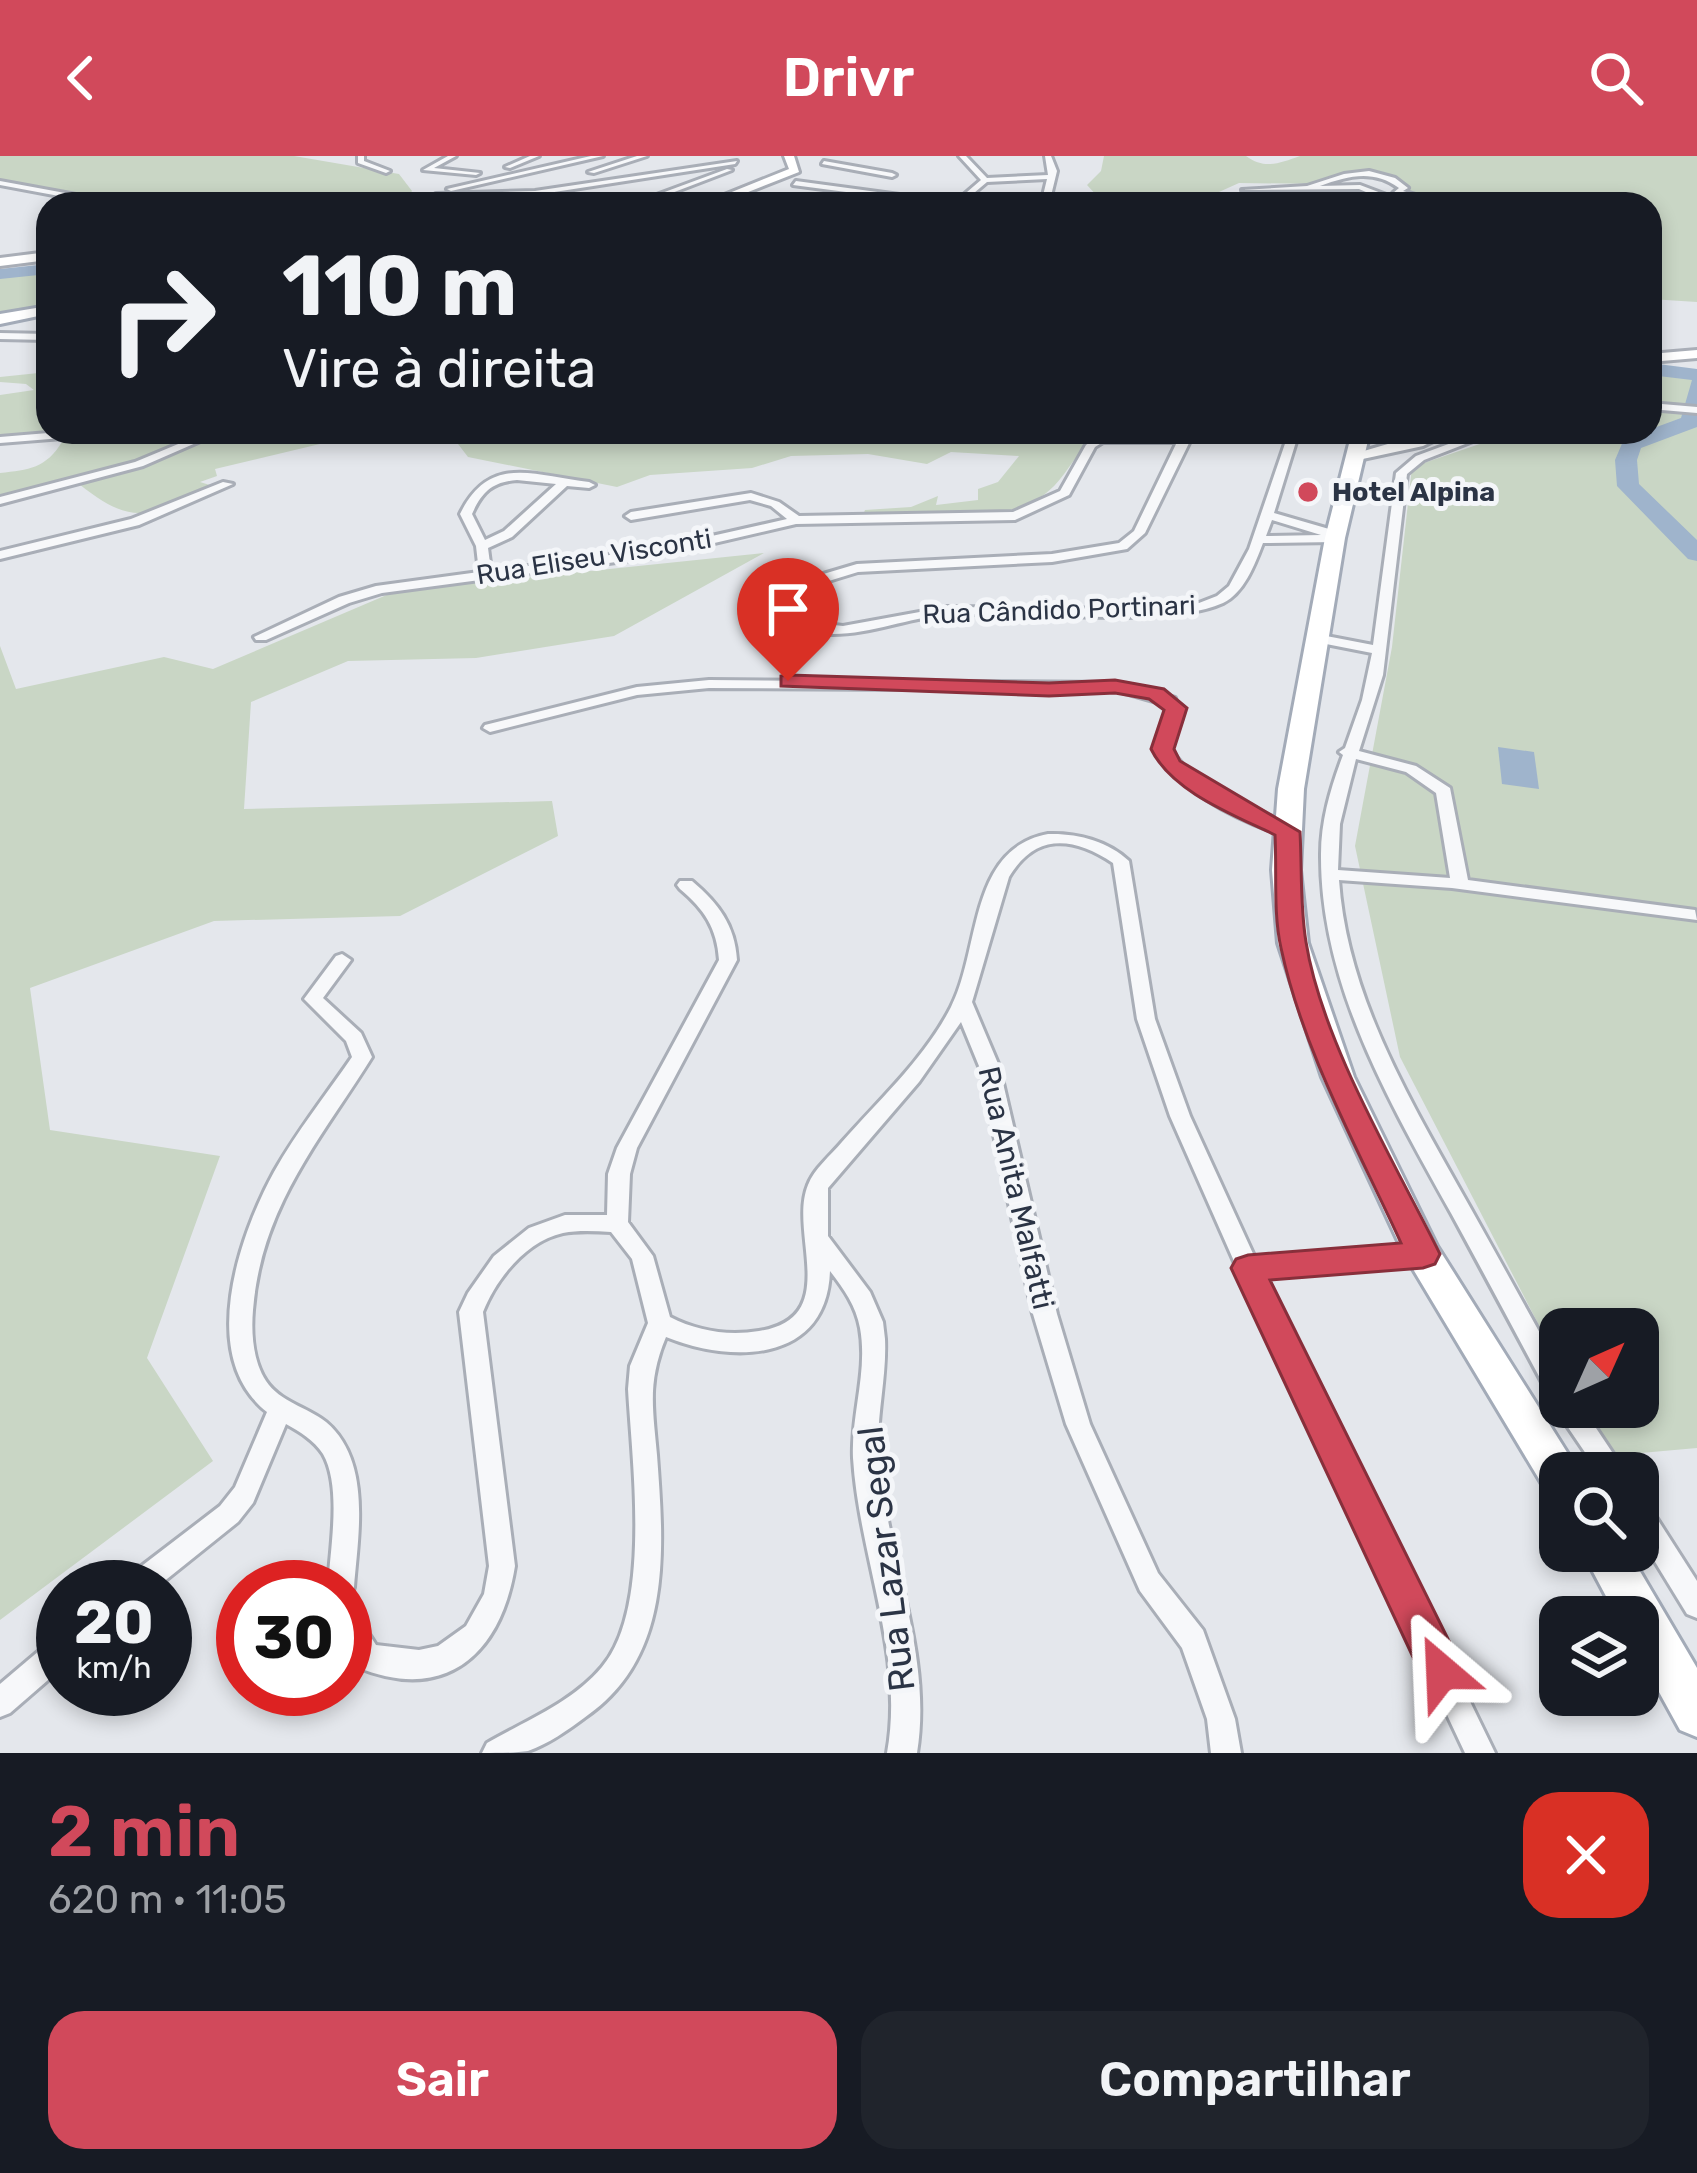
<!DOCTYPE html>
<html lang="pt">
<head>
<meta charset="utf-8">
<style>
	body { margin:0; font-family:Rubik,sans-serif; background:#20242c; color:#f1f3f6; height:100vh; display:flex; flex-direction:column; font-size:45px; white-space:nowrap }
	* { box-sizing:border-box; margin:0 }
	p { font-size:39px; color:#9ea1a6 }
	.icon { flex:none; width:66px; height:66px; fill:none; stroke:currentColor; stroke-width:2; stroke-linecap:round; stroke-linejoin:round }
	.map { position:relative; height:1597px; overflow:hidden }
	.drawer { display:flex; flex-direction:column; background:#171b24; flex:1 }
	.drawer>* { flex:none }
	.banner { position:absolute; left:36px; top:36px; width:1626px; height:252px; border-radius:36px; box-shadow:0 6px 18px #0003; background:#171b24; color:#f1f3f6; overflow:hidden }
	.needle { width:78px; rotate:45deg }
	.fabs { position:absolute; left:1539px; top:1152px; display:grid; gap:24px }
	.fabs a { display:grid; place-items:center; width:120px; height:120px; border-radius:24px; background:#171b24; box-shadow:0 6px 18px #0003; font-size:60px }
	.speed { position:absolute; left:36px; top:1404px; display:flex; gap:24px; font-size:60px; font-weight:700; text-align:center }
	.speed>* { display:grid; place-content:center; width:156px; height:156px; border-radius:50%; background:#171b24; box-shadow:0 6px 18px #0003; line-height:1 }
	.speed small { font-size:30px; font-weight:400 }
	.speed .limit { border:18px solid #d22; background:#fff; color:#111 }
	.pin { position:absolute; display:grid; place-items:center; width:102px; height:102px; color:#fff; margin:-123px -51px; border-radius:50% 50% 50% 0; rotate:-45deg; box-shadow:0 0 12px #0007 }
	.pin .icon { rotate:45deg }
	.me { position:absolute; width:132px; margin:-66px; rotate:334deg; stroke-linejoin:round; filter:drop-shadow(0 0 9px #0008) }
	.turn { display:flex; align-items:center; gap:42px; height:252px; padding:0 48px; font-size:54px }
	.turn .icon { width:156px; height:156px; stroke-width:2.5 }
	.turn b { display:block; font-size:84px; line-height:102px }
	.round { display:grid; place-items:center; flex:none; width:126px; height:126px; border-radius:36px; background:#20242c }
	.summary { display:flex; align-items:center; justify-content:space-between; height:204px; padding:0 48px }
	h1 { font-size:72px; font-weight:600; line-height:90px; color:#d1495b }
	.primary-button { display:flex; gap:24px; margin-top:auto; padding:24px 48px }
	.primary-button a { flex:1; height:138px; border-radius:36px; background:#d1495b; color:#fff; font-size:48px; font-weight:600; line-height:138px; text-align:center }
	.primary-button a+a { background:#20242c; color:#f1f3f6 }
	header { display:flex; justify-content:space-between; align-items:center; height:156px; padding:0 48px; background:#d1495b; color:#fff; font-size:54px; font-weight:600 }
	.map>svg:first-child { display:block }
	.green { fill:#c9d6c5 }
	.water { fill:#9fb4cc }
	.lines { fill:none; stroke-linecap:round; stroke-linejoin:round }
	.river { fill:#9fb4cc; fill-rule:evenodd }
	.street-casing { stroke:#a9aeb7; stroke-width:6 }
	.secondary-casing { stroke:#a9aeb7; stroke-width:6 }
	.primary-casing { stroke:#a3abb8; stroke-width:6 }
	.street { fill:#f7f8fa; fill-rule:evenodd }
	.secondary { fill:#fff; fill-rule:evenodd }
	.primary { fill:#fff; fill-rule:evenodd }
	.route { fill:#d1495b; stroke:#882f3b; stroke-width:3 }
	.poi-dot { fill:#d1495b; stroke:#f4f6f9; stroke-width:4.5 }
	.labels { text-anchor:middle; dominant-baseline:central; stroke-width:10; stroke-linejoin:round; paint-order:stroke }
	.far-poi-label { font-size:27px; font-weight:bold; fill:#2b3445; stroke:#f4f6f9; text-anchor:start }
	.far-street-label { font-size:27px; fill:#2b3445; stroke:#f4f6f9 }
	.street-label { font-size:30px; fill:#2b3445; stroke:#f4f6f9 }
	.near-street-label { font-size:36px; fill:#2b3445; stroke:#f4f6f9 }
</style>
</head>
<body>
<header><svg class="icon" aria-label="back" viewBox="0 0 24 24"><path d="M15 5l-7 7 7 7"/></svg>Drivr<svg class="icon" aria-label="search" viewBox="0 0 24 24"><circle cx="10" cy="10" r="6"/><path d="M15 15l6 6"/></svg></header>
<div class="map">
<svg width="1697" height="1597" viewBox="0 0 1697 1597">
	<rect width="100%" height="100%" fill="#e4e7ec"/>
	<g class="green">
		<polygon points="0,0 294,0 399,18 412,35 402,48 136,48 0,23"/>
		<path d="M1104,0H1246C1265,14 1280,7 1300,0H1697V146L1650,143V48H1437L1392,35L1397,31L1390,22L1356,17L1327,28L1239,27L1219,36H1155L1158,42L1144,48H1093L1099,42L1087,29L1101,15Z"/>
		<polygon points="48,116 48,153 0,161 0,121"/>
		<polygon points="48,216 48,276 69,276 0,282 0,239 34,234 26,228 0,226 0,221"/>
		<polygon points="1650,219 1697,220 1697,1292 1607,1300 1582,1251 1638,1251 1638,1173 1560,1173 1560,1210 1400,901 1355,690 1392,491 1412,311 1515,276 1650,276"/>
		<path d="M223,276H370L215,313L217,320L200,326L213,330C151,357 138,375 79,328L148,307Z"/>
		<path d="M428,276H965L963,284C1013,290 1064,269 1113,278C1076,284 1072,318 1045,338C998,372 918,358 863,359L865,354L911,351L938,340L936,349L978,344V333L998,326L1019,300L951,296L927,308L868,298L791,300L752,312L650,319L617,331L468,301L458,288Z"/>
		<path d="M202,277L132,306L0,341V317C29,314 46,312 62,286Z"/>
		<polygon points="764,397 614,480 476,502 348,505 251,546 244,653 552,645 558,680 400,760 214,765 30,832 50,974 220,1000 147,1202 213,1305 0,1464 0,490 16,533 164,501 213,513 396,435"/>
	</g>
	<polygon class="water" points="1498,591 1534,596 1539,633 1502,628"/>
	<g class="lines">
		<g class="river">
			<polygon points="48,108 48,118 0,123 0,113"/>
			<polygon points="1650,207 1697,213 1697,271 1641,292 1637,304 1639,328 1697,384 1697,405 1688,403 1617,330 1615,304 1624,283 1681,262 1692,224 1650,219"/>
		</g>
		<g class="street-casing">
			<g id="street">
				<polygon points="358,0 364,0 364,5 390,15 386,17 358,7"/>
				<polygon points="448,0 456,0 434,12 480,17 476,19 423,14"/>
				<polygon points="530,0 539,0 510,12 505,11"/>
				<polygon points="591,0 603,0 451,35 447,33"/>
				<polygon points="637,0 647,0 594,17 588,16"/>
				<polygon points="959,0 966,0 987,22 1048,19 1045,0 1051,0 1057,15 1049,48 1041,48 1047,23 987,26 961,48 953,48 981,24"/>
				<polygon points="737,5 735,8 535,39 436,38 535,35"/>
				<polygon points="824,5 892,17 896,19 892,21 822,8"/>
				<polygon points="727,13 732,14 643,48 632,48"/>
				<path d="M1369,15L1395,22L1408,32L1403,35L1445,48H1433L1393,37L1399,32C1373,13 1348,20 1320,30L1360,29L1389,40L1388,48H1380L1382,43L1359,33L1242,34L1307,30L1344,18Z"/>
				<polygon points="0,25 114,46 118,48 102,48 0,29"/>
				<polygon points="796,25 907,40 911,42 907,44 793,29"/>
				<polygon points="743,43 763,46 764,48 740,47"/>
				<polygon points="0,177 48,178 48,184 0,183"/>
				<polygon points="1650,247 1697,251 1697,257 1650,253"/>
				<polygon points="60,276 105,276 100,279 0,287 0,281"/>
				<polygon points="207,276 221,276 143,310 0,348 0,341 135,306"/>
				<path d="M1182,276H1192L1191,283L1145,377L1127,393L1052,406L858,416L793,436L789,440L792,457L808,466L843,470L947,451L1132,453L1199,447L1217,440L1229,430L1249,393L1289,276H1299L1274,357L1329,373V378L1341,382L1335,386L1263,387C1255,408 1244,437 1223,447C1201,457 1174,458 1151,460C1083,464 1015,455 948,459C908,461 870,479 830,478C811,477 794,471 779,459L776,440L783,430L857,408L1052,398L1119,387L1134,375L1177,286H1103L1095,291L1069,339L1015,364L796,368L654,401L382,437L349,447L266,484H256L254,481L339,441L376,430L479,416L476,390L460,358C490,297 534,320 589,326L595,329L589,332L567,330L512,381L488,392L491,415L654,393L787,363L771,350L750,344L631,364L625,360L631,356L751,337L779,346L799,360L1013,356L1060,335L1086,289L1097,281L1180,280ZM517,324L556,328L504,375L485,384L472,358C482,336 492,326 517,324ZM1272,364L1321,379L1266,380Z"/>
				<path d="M1481,276H1496L1424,304L1407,318L1383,519L1359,595L1416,610L1450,632L1468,724L1695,754L1697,764L1452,732L1339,724C1347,843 1414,951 1471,1053C1501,1106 1530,1160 1560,1213V1251H1582L1626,1317H1599L1559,1258L1556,1251L1558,1246L1551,1243C1518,1181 1485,1119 1451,1057C1390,947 1320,828 1321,698C1321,664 1331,631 1343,599L1339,596L1345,592L1362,544L1372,497L1316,486L1309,482L1316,478L1373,489L1396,317L1416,300ZM1356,603L1406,616L1436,637L1450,722L1338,714L1340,668Z"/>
				<polygon points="223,326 233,328 139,369 0,403 0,395 131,363"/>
				<path d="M709,524L1120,527L1175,542L1182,562L1171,593C1199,640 1256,645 1296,676L1288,681C1240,665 1182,638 1155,593L1168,562L1164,548L1115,534L709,532L637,539L490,576L483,572L485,569L637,531Z"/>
				<path d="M1048,678C1077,677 1108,685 1129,705L1155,863L1190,960L1255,1102L1423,1089L1431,1092L1434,1098L1431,1104L1423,1107L1263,1120L1495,1597H1465L1237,1112L1170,960L1137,863L1113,707C1073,680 1035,677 1009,721L972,846L999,910L1057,1158L1090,1268L1158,1417L1203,1474L1235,1563L1241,1597H1211L1207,1563L1182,1492L1140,1435L1066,1268L1033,1158L979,910L961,866L919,926L828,1032V1080L870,1136L883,1166L885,1183C887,1224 875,1263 879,1304C887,1401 933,1499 917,1597H887C905,1499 859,1400 853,1302C851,1258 868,1216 860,1172C856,1150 844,1133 830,1115C827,1207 732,1208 666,1181C647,1226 653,1253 657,1299C664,1394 673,1502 584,1562C568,1574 548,1588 528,1595C515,1597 496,1597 482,1597L487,1587C525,1565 573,1546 602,1511C652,1452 632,1308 628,1233L630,1210L648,1167L632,1103L611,1076C595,1075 578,1074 563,1077C526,1085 496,1123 483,1156L515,1410C501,1497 447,1548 357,1511L345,1491V1452L355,1456L376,1489L419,1494L438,1490L466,1470L484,1438L489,1410L459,1156L468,1137L494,1100L529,1072L565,1059H607L608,1018L617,992L719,804C717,772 704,753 680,733L677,729L680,725H692C718,747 735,769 737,804L637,992L630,1018L628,1066L653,1100L670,1161C697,1175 728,1180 759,1175C843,1162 788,1077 808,1029C814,1013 831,999 842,986C880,943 925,902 951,851C981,793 968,693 1048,678Z"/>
				<path d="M342,798L351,804L323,842L361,877L372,901C320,984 261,1051 253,1154C251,1177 253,1205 266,1225C280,1246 307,1251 326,1266C372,1305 358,1379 354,1431L351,1440L345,1442V1431H328C330,1394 342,1331 323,1298C314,1284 300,1276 286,1268L253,1347L238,1366L157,1431H123L126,1422L220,1350L235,1331L267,1256C197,1201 239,1080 274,1016C297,975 326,939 352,901L346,885L304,843L336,800Z"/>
				<polygon points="1638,1343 1647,1347 1697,1425 1697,1462 1687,1458 1638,1378"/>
				<polygon points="63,1479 63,1511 10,1557 0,1561 0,1528 53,1483"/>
			</g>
		</g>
		<g class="secondary-casing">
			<g id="secondary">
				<polygon points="784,0 794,0 799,16 718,48 702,48 789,13"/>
				<polygon points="48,96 48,104 0,110 0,102"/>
				<polygon points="1697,194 1697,202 1650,206 1650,198"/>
				<polygon points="1429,276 1451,276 1423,290 1358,304 1350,299"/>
			</g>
		</g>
		<g class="primary-casing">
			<g id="primary">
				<polygon points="48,150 48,158 0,168 0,158"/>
				<polygon points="1352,276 1370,276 1345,382 1304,633 1300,714 1308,787 1354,921 1437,1090 1580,1317 1560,1317 1560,1339 1545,1333 1404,1098 1322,921 1278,787 1272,714 1278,633 1325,382"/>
				<polygon points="1582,1395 1628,1395 1697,1512 1697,1581 1680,1574 1638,1498 1638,1461 1617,1461"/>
			</g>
		</g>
		<use href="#street" class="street"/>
		<use href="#secondary" class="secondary"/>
		<use href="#primary" class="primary"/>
	</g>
	<path class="route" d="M788,519L1049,527L1115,524L1164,533L1187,552L1174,593L1180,605L1300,676C1302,712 1300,750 1306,786C1322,886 1395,1007 1440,1098L1435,1108L1423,1112L1270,1124L1457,1501L1463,1516L1457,1531L1442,1537L1427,1531L1231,1112L1236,1103L1248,1099L1401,1087C1357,991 1303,895 1281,792C1273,757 1277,716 1275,679C1234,659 1172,636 1151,593L1164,554L1149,543L1115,537L1049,540L781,530V520Z"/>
	<circle class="poi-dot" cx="1308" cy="336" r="12"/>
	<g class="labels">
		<g class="far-poi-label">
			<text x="1332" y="336">Hotel Alpina</text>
		</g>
		<g class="far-street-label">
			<text transform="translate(594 401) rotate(-9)">Rua Eliseu Visconti</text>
			<text transform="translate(1059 454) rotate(-2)">Rua Cândido Portinari</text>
		</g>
		<g class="street-label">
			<text transform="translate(1016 1032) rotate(77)">Rua Anita Malfatti</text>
		</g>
		<g class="near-street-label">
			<text transform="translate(886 1403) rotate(-97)">Rua Lazar Segal</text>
		</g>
	</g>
</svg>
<div class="fabs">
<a><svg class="needle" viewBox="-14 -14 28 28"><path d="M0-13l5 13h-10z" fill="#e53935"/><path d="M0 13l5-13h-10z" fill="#9ea1a6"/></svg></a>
<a><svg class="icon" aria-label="search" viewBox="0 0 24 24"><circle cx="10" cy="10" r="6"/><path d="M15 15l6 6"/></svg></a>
<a><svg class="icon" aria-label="layers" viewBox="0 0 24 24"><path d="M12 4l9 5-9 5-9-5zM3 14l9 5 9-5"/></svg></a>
</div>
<div class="speed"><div>20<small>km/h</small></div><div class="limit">30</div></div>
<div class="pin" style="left:788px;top:525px;background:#d93025"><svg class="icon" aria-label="arrive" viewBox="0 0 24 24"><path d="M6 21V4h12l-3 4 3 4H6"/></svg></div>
<svg class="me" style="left:1442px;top:1516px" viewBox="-20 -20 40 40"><path d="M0-17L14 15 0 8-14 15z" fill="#d1495b" stroke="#fff" stroke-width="4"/></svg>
<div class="banner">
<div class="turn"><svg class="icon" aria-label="right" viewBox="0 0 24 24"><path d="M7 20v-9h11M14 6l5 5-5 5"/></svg><div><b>110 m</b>Vire à direita</div></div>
</div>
</div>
<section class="drawer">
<div class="summary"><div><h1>2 min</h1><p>620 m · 11:05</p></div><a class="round" style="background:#d93025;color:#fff"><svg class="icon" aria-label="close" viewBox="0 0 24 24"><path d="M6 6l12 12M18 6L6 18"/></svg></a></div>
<div class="primary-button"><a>Sair</a><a>Compartilhar</a></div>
</section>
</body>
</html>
